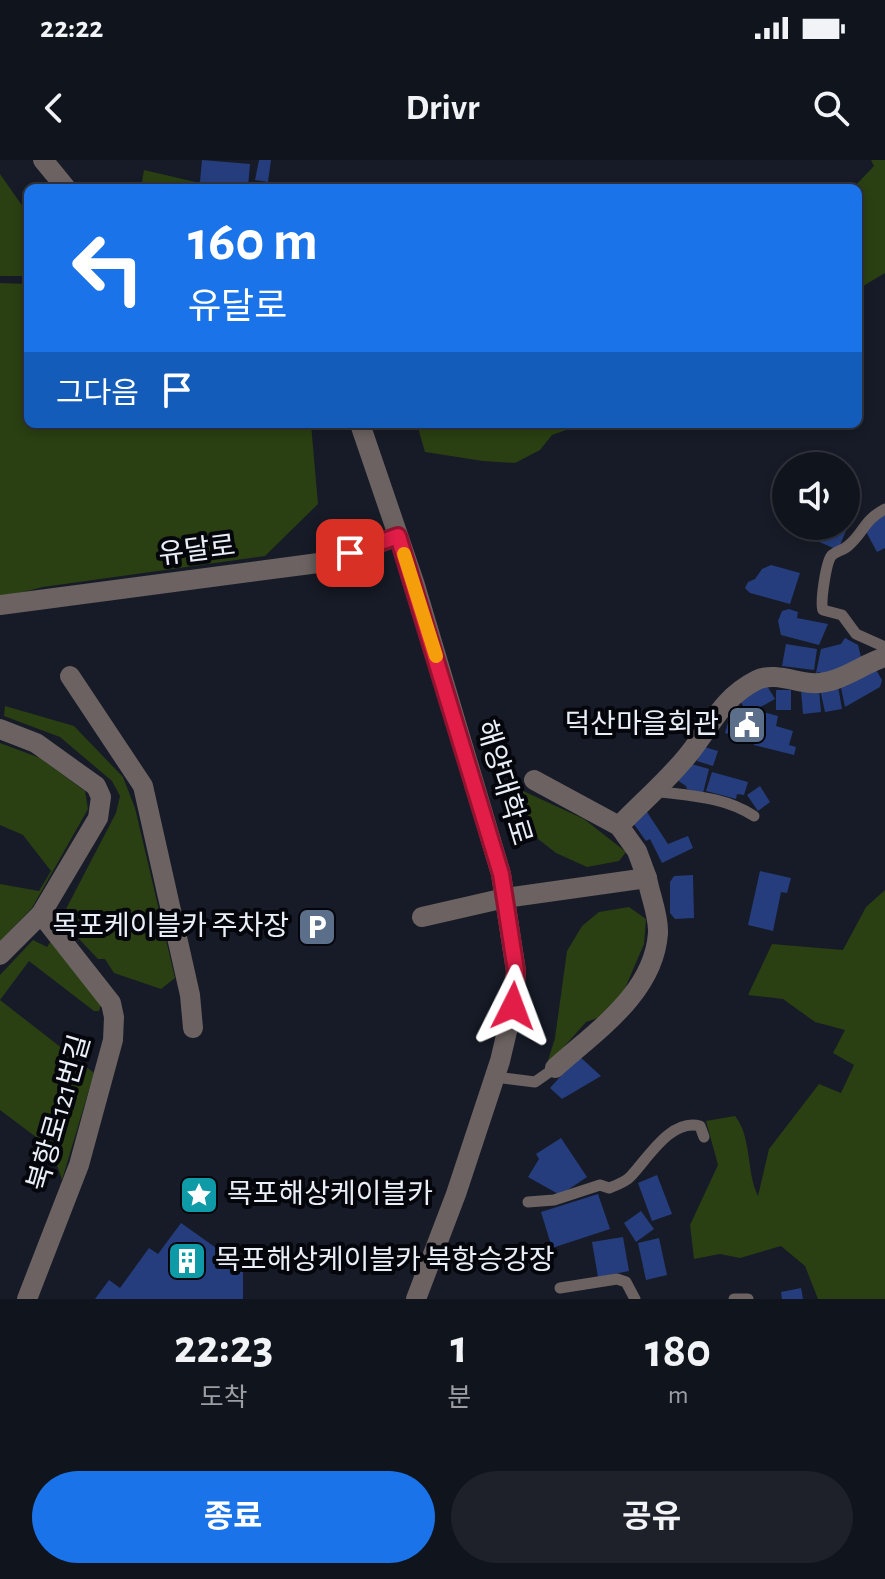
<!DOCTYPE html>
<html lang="ko">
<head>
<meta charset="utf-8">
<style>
	body { margin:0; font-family:"Alegreya Sans","Noto Sans KR",sans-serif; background:#1e212a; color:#f1f3f6; height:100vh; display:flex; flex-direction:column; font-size:30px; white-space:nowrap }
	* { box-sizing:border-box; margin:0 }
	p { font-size:26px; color:#9c9ea4 }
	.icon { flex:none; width:44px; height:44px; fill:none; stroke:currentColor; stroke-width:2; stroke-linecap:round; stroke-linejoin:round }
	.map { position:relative; height:1139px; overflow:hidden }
	.details { display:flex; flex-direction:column; background:#10141d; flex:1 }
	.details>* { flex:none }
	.top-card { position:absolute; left:24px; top:24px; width:838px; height:244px; border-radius:12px; box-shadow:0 4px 12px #0003,0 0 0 2px #30333b; background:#1a73e8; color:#fff; overflow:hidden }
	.tools { position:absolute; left:772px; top:292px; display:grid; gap:16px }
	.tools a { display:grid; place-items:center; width:88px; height:88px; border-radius:50%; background:#10141d; box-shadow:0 4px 12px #0003,0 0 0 2px #30333b; font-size:40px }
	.pin { position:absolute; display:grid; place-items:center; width:68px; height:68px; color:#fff; margin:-34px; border-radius:16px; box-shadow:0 4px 12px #0006 }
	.me { position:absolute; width:88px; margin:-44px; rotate:3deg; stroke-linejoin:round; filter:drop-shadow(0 0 6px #0008) }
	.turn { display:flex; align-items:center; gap:28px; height:168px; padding:0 32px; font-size:36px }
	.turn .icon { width:104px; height:104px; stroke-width:2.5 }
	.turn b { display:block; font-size:56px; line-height:68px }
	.then { display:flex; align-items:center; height:76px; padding:0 32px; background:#0003; gap:16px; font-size:30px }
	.eta { display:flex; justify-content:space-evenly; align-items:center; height:136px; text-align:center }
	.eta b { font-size:48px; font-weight:700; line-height:56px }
	.cta { display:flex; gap:16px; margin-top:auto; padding:16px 32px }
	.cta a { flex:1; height:92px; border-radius:48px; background:#1a73e8; color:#fff; font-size:32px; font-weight:700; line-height:92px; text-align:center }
	.cta a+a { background:#1e212a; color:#f1f3f6 }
	.status { display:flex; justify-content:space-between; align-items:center; height:56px; padding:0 40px; background:#10141d; direction:ltr }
	.status svg { height:22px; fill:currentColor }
	header { display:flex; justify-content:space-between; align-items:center; height:104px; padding:0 32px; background:#10141d; font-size:36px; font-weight:700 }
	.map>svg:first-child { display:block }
	.green { fill:#2a3f12 }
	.building { fill:#253d7c }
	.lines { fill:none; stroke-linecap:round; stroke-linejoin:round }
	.service { stroke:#6b6261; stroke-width:11 }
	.minor { stroke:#6b6261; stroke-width:20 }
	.tertiary { stroke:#6b6261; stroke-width:20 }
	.route-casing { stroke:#92132f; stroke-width:20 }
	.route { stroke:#e11d48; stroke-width:14 }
	.slow { stroke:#f59e0b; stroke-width:14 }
	.labels { text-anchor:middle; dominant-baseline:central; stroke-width:8; stroke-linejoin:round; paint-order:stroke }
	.street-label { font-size:28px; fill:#eaeef7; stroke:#04060b }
	.poi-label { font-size:28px; fill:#eaeef7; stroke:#04060b; text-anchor:end }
</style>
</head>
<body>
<div class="status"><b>22:22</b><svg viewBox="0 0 49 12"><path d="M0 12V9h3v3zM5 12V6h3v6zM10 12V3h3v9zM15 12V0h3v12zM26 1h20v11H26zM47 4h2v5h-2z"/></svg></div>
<header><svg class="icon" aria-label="back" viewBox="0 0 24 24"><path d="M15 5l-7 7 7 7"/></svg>Drivr<svg class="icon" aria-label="search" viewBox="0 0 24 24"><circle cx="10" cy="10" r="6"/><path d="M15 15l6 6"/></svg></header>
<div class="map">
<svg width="885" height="1139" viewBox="0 0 885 1139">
	<rect width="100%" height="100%" fill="#161b27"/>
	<g class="green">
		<polygon points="871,0 885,0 885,113 858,129 858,28 853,28 874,6"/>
		<polygon points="144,10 221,28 141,28"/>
		<polygon points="0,14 28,54 28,116 0,116"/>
		<polygon points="0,123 28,124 28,264 311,264 318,344 265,396 43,427 0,438"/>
		<polygon points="417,264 583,264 552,275 540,290 515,303 483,301 425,292"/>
		<polygon points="5,546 74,566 123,617 135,648 175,818 161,829 114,813 105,799 98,799 65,764 66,749 116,653 120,636 112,621 60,577 4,556"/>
		<polygon points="0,583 40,598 85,631 88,649 32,748 0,781 0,724 39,731 51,711 23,675 0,665"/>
		<polygon points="521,630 584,659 626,692 619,701 587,707 556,693 533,675"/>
		<path d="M885,730V1139H818L805,1106L781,1086L740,1098L720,1094L694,1099L690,1065L718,1005L706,961L735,956C752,977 746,1011 758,1036L769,989L819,924L841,933L854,905L833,893L845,870L815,862L783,839L748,835L772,784L843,790L866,747Z"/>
		<polygon points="629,747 646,759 644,784 623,833 608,854 586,862 546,907 555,878 567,791 582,766 599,752"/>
		<polygon points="33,780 47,787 51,781 101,844 99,851 94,851 29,801 0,840 0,815"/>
		<polygon points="0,840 94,913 62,1020 52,989 0,950"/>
	</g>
	<g class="building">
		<polygon points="202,0 250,4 248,27 200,22"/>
		<polygon points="259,0 271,0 268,22 255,20"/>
		<polygon points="846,354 852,356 838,390 817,381 823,366 846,366"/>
		<polygon points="885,354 885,388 877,392 863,366"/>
		<polygon points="771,405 800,413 790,444 750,433 745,428 748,422 755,419 762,409"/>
		<polygon points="789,449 798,452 797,458 828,464 819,485 781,475 778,461 782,451"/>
		<polygon points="845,478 858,485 862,501 821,519 820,512 816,513 821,489 841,484"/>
		<polygon points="786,484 817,489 814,510 782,506"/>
		<polygon points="872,503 882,520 880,527 845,547 840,523"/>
		<polygon points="766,524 775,539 748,554 739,539"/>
		<polygon points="838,526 842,549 825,552 820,529"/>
		<polygon points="819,529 821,552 803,554 801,530"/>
		<rect x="776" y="530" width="15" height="20"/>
		<polygon points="731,552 750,557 753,552 759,554 751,580 725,573"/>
		<polygon points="763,552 778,556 776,566 793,571 789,585 796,587 794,595 754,585"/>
		<polygon points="701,586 718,591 713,606 697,601"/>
		<polygon points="688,603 709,609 703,633 687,629 686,626 677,620"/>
		<polygon points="712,612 748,622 744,635 737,634 736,639 706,631"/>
		<polygon points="760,626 770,642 758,651 747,635"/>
		<polygon points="645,649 668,684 688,676 693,688 662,703 650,679 646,681 631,660"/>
		<polygon points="760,711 791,718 787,733 781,732 773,771 748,765"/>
		<polygon points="693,715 694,758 675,759 670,753 670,722 674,716"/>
		<polygon points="579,896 601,916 562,939 550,928"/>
		<polygon points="561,978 587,1017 560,1035 528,1017 539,999 536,994"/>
		<polygon points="657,1015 672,1054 652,1061 638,1023"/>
		<polygon points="598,1034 610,1069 552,1088 541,1052"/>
		<polygon points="641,1051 654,1069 636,1082 624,1063"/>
		<polygon points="181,1063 243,1107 243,1139 95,1139 109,1120 120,1128 149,1088 158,1094"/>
		<polygon points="623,1077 629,1111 598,1117 592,1082"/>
		<polygon points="659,1078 667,1115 646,1120 638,1083"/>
		<polygon points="801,1128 803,1139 782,1139 781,1132"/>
	</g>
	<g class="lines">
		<g class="service">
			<path d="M885,349C863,361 865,371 849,385C844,390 837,391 832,395C826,401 820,443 823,450L842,455L856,474L885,487"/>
			<path d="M654,631C689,636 723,636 754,656"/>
			<polyline points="495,917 535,922 555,908"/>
			<path d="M528,1042L554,1040L600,1025L609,1028C617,1025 626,1022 631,1016C648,998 671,958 700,966L704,977"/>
			<polyline points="560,1128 617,1119 626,1122 635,1139"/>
			<polyline points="734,1139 748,1139"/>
		</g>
		<g class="minor">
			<polyline points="70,516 143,626 190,835 193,868"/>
			<path d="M619,666C642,642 668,620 688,595C711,567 721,538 757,520C773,512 795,522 811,523C838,525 860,505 885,497"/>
			<polyline points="422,757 505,738 647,718 637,691 619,666 534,620"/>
			<path d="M555,908C596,871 654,833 658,773C659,756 650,735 647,718"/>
			<polyline points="27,1139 79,1005 113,880 114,857 111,843 41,754"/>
		</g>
		<g class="tertiary">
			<polyline points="43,0 66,28"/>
			<polyline points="360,264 415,425 501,714 516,811 513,846 500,901 456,1034 416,1139"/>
			<polyline points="0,445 326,402 398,376"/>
			<polyline points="0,569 36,583 96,626 101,637 98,658 41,754 0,795"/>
		</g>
	</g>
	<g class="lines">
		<g class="route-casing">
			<polyline id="route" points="350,393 398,376 501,714 516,811 513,846"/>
		</g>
		<use href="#route" class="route"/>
		<polyline class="slow" points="404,394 436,496"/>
	</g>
	<defs>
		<g id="civic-square" transform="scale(2)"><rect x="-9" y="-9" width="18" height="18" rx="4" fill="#5c6f8a" stroke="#04060b"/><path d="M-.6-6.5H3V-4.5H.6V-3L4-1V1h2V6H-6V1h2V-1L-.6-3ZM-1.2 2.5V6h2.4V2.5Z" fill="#fff"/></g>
		<g id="parking-square" transform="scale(2)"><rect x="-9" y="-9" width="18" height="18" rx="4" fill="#5c6f8a" stroke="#04060b"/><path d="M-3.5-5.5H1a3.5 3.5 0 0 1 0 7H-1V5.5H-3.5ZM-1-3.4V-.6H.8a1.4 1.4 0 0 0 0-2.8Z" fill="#fff"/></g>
		<g id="sight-square" transform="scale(2)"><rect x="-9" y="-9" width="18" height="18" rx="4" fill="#0f9aa8" stroke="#04060b"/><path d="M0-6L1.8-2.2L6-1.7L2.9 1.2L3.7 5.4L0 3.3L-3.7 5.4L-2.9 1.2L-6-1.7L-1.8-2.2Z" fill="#fff"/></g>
		<g id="building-square" transform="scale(2)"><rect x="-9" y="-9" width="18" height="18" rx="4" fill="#0f9aa8" stroke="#04060b"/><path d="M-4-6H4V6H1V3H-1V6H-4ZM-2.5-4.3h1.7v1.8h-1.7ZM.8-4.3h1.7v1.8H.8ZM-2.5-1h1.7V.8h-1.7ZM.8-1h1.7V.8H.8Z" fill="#fff"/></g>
	</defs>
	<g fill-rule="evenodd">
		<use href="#civic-square" x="747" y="565"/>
		<use href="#parking-square" x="317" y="767"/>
		<use href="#sight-square" x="199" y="1035"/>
		<use href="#building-square" x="187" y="1101"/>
	</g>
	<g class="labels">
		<g class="street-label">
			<text transform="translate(197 391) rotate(-7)">유달로</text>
			<text transform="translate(503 623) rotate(73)">해양대학로</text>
			<text transform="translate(60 953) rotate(-74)">북항로121번길</text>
		</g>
		<g class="poi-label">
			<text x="719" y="565">덕산마을회관</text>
			<text x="289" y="767">목포케이블카 주차장</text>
			<text x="227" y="1035" text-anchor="start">목포해상케이블카</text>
			<text x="215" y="1101" text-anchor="start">목포해상케이블카 북항승강장</text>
		</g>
	</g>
</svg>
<div class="tools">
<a><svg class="icon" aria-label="sound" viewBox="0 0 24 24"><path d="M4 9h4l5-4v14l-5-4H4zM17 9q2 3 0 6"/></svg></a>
</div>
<div class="pin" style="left:350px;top:393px;background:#d93025"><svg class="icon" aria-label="arrive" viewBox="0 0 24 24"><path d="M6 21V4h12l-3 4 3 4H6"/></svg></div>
<svg class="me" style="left:513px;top:846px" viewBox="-20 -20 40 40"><path d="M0-17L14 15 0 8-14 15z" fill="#e11d48" stroke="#fff" stroke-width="4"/></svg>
<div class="top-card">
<div class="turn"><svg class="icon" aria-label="left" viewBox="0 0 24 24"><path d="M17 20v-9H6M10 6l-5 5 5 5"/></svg><div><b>160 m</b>유달로</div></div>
<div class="then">그다음<svg class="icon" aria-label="arrive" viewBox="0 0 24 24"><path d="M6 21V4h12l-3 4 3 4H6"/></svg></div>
</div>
</div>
<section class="details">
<div class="eta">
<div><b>22:23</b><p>도착</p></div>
<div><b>1</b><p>분</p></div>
<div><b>180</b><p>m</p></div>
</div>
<div class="cta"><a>종료</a><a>공유</a></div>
</section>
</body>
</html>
